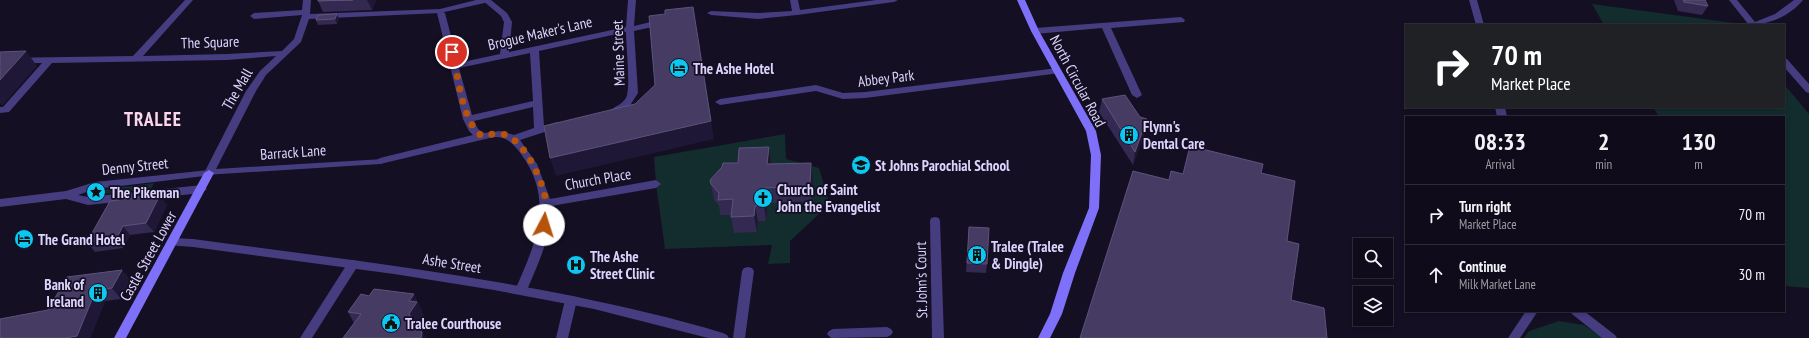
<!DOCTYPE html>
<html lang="en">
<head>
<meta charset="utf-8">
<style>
	body { margin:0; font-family:"PT Sans Narrow",sans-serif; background:#181423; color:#f1f3f6; height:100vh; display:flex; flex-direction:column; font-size:15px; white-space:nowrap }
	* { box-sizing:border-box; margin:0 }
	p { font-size:13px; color:#9b9ba2 }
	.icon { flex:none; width:22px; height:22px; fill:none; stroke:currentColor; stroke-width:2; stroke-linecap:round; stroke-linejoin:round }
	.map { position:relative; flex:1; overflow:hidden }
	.panel { position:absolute; left:1405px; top:116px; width:380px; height:196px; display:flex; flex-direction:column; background:#0f0b1a; border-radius:0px; box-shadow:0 2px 6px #0003,0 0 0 1px #2f2b39 }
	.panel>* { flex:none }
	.top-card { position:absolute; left:1405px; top:24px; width:380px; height:84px; border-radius:0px; box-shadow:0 2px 6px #0003,0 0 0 1px #2f2b39; background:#202124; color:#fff; overflow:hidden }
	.tools { position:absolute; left:1353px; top:238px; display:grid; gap:8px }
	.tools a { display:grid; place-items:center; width:40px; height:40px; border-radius:0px; background:#0f0b1a; box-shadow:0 2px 6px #0003,0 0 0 1px #2f2b39; font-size:20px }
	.pin { position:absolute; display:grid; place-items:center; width:34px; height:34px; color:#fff; margin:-17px; border:2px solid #fff; border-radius:50%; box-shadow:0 1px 4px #0007 }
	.me { position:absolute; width:44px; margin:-22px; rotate:5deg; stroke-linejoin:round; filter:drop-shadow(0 0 3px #0008) }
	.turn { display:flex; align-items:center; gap:14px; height:84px; padding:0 20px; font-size:18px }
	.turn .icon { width:52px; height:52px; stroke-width:2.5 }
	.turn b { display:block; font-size:28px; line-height:34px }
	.eta { display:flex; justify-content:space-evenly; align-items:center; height:68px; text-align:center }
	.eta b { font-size:24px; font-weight:700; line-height:28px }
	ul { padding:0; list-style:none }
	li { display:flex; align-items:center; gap:12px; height:60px; padding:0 20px; border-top:1px solid #2f2b39 }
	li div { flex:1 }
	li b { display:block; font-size:15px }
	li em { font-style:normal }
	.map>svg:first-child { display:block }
	.green { fill:#132c2d }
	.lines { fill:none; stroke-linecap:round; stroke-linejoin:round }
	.pedestrian { fill:#453d80; fill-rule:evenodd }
	.minor { fill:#453d80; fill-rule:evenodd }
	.tertiary { fill:#453d80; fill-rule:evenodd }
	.secondary { fill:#7e70f8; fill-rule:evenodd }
	.wall { fill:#342950 }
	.shaded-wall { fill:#1f1736 }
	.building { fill:#463b63; stroke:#5d537b }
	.route { stroke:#b45309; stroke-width:7; stroke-dasharray:0 12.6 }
	.labels { text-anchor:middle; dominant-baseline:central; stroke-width:3.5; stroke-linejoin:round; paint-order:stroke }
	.street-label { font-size:15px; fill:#dcd4fd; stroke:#140f23 }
	.poi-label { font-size:15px; font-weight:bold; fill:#dcd4fd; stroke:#140f23; text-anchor:start }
	.district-label { font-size:19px; font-weight:bold; letter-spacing:1px; fill:#fdd6ec; stroke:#140f23 }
</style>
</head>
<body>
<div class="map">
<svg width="1809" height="338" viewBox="0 0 1809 338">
	<rect width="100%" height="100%" fill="#140f23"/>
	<g class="green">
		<polygon points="1592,4 1734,23 1735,25 1604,25"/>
		<polygon points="1784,84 1809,114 1809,288 1784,286 1784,117 1659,117 1653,107 1784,107"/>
		<polygon points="785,134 786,159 819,168 828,198 818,215 790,241 790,263 768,264 772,245 665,249 656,184 654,157"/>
		<polygon points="154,183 151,189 103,194 107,189"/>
		<polygon points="1559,321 1584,325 1603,338 1524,338 1529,331"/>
	</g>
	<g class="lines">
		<polygon class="pedestrian" points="185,0 193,0 143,56 227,54 282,51 294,39 302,15 254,19 250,16 254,13 302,10 303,0 311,0 310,14 440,9 476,0 490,0 489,2 440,13 309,19 301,42 266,75 256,91 216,169 384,159 385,161 384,163 380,164 205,175 204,173 246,91 260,71 276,56 227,60 52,63 9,112 0,113 0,107 3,107 42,63 0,64 0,58 133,56"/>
		<g class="minor">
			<path d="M482,0H491L507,13L512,22L509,52L626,27L628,0H636L634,26L663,19L667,22L666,24L634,31L638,93L629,107L614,115L611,114L609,112C614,106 622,105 626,98C631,89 626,45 626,32L539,51L544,126L557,122L562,125L560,127L520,140L537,164L550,199L656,180L661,184L656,188L551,206C552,235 538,264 527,290L525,293L521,294L517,293L515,290C536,243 555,200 521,154C514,144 506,136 494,137L380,164L375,161L380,158L473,135L469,131L463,119L437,13L441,11L445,13L458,63L500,54L504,22L501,16ZM530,53L533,101L472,115L459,68ZM533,107L534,128L514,135L500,131L484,133L478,129L474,121Z"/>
			<polygon points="790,0 798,0 800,10 876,0 898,0 894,2 797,15 758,19 711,15 707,13 711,11 758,13 792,11"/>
			<polygon points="1469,0 1477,0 1484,25 1476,25"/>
			<polygon points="1181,17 1185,20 1184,22 1111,28 1142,95 1137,98 1132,95 1102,28 1035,34 1031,31 1035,28"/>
			<polygon points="1057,68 1060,69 1061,71 1060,73 865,98 843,99 816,91 720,105 715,102 720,99 816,85 843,93 865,92"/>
			<polygon points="1495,107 1505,107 1507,117 1497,117"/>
			<polygon points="935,217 939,218 940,221 944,338 932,338 930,221 931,218"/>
			<polygon points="353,260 357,261 359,264 312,338 300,338 349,261"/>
			<polygon points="748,267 752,268 754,271 745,338 733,338 742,271 744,268"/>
			<polygon points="571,296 575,297 577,300 568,338 556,338 565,300 567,297"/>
			<polygon points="1526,311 1538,311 1520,338 1508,338"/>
			<polygon points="1570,311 1584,311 1615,335 1617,338 1602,338 1572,314"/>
			<polygon points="887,327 891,329 893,332 891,335 887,337 831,338 827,334 829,331 833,329"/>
		</g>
		<g class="tertiary">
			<path d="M1729,0H1737L1755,22L1775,14L1794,0H1803C1790,16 1769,25 1749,25Z"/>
			<polygon points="1784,58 1787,59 1809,84 1809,93 1806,92 1784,67"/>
			<polygon points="209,170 213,171 214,173 213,175 95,189 78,195 88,197 202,185 207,189 202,193 88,205 66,199 0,207 0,199 66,191 95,182"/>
			<path d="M172,238L193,239C320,256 448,271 573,296C624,307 674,318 723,333L727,335L729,338H708L594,309L494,290L394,274L193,247L168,245L167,242L168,239Z"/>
		</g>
		<g class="secondary">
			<polygon points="1017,0 1025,0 1039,31 1096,131 1101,155 1099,208 1075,273 1062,314 1050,338 1038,338 1050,314 1063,273 1089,208 1091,155 1086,131 1031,31"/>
			<polygon points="209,170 214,173 126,338 114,338 204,173"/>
		</g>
	</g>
	<g class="wall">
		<polygon points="318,0 376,0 372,10 323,12 318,1"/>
		<polygon points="1674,0 1705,0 1708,6 1702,15 1678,11"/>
		<polygon points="339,19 337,24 318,25 316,20"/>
		<polygon points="1102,99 1140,117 1147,119 1145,132 1133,165 1099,112"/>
		<polygon points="771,163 771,164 811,163 813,178 812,201 768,203 766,221 758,221 757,232 734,233 731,217 732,215 720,215 719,205 714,200 710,180"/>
		<polygon points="167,205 154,232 130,235 123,248 95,252 87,242"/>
		<polygon points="969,227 987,264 986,273 966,272"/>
		<polygon points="122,270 130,280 121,299 105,301 90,338 0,338 48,310"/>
		<polygon points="422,310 421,311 425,318 418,327 422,332 425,338 343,338 354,323 348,312"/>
	</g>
	<g class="shaded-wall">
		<polygon points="367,0 376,0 372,10"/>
		<polygon points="693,7 714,139 556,176 550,158 711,121"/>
		<polygon points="337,14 339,19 337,24 335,19"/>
		<polygon points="26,51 37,66 2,106 0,103 0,80"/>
		<polygon points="1147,119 1145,132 1133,165 1135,152"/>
		<polygon points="769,147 771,163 769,179 767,164"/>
		<polygon points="811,163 813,178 812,201 810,186"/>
		<polygon points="765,188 768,203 766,221 764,205"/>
		<polygon points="160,195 167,205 154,232 146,223"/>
		<polygon points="755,206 758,221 757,232 754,216"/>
		<polygon points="123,226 130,235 123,248 116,239"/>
		<polygon points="122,270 130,280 121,299 112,288"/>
		<polygon points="96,290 105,301 90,338 66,338"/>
		<polygon points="414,294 422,310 421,311 425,318 417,329 409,314 409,301"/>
		<polygon points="422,332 425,338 421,338"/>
	</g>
	<g class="building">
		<polygon points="318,0 353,0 318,1"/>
		<polygon points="1683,0 1705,0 1708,6 1684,2"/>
		<polygon points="693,7 711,121 550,158 544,126 635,104 655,85 649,16 665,14 665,10"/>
		<polygon points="337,14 335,19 316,20 318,15"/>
		<polygon points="26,51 0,80 0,52"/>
		<polygon points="1125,95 1140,117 1147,119 1135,152 1102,99"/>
		<polygon points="1190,146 1263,164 1261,173 1295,181 1287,241 1299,244 1291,300 1324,308 1327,338 1080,338 1133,171 1169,180 1171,171 1183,174"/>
		<polygon points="769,147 767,164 811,163 810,186 765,188 764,205 755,206 754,216 731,217 733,199 718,200 719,193 711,184 710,180 722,167 723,163 738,163 739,148"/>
		<polygon points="160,195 146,223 123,226 116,239 87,242 110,201"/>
		<polygon points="969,227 989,228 987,264 967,263"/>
		<polygon points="122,270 112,288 96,290 77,336 66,338 0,338 0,319 48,310 67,277"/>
		<polygon points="374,289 414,294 409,301 417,302 409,314 422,332 421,338 343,338 361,314 348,312 361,294 369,296"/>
	</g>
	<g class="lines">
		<path class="route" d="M452,52C459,77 461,121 482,136C490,135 498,132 506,135C526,143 544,183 546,203C546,210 544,218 544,225"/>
	</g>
	<defs>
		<g id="hotel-disc" transform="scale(1)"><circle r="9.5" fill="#0cc8f1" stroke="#140f23"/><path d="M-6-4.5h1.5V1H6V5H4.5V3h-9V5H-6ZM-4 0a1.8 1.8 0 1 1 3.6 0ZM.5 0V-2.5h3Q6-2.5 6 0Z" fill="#111"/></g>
		<g id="building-disc" transform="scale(1)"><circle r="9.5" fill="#0cc8f1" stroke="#140f23"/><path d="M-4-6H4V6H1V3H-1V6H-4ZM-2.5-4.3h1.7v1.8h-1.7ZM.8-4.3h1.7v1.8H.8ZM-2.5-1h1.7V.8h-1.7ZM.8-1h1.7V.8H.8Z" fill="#111"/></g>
		<g id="school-disc" transform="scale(1)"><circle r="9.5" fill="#0cc8f1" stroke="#140f23"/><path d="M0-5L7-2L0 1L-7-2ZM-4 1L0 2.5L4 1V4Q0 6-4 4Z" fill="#111"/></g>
		<g id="sight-disc" transform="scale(1)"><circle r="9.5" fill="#0cc8f1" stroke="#140f23"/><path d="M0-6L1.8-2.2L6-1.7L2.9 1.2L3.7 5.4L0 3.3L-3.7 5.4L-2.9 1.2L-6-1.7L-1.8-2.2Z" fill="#111"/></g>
		<g id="church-disc" transform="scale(1)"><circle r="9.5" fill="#0cc8f1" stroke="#140f23"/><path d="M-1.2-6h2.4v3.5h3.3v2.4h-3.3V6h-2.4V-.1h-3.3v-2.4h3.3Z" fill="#111"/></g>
		<g id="hospital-disc" transform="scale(1)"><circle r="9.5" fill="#0cc8f1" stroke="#140f23"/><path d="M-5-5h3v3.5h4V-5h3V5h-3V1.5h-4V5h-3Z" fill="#111"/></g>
		<g id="civic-disc" transform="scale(1)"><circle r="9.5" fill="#0cc8f1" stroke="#140f23"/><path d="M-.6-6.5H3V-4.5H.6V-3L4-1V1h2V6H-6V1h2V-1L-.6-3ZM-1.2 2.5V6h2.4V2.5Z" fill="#111"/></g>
	</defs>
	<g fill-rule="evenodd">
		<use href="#hotel-disc" x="679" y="68"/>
		<use href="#building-disc" x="1129" y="135"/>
		<use href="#school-disc" x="861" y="165"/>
		<use href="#sight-disc" x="96" y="192"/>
		<use href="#church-disc" x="763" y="198"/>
		<use href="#hotel-disc" x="24" y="239"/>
		<use href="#building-disc" x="977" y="255"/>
		<use href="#hospital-disc" x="576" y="265"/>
		<use href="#building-disc" x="98" y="293"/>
		<use href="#civic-disc" x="391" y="323"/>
	</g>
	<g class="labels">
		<g class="street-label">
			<text transform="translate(540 33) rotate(-13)">Brogue Maker's Lane</text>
			<text transform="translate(210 42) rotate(-2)">The Square</text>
			<text transform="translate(618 53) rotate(-92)">Maine Street</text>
			<text transform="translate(886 78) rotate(-7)">Abbey Park</text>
			<text transform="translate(1078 81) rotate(62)">North Circular Road</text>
			<text transform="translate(237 89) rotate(-60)">The Mall</text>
			<text transform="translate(293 152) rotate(-4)">Barrack Lane</text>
			<text transform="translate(135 166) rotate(-6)">Denny Street</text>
			<text transform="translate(598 179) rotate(-10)">Church Place</text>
			<text transform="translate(148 256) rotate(-61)">Castle Street Lower</text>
			<text transform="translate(452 263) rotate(9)">Ashe Street</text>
			<text transform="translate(921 280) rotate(-91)">St. John's Court</text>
		</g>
		<g class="poi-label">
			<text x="693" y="68">The Ashe Hotel</text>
			<text x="1143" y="126">Flynn's<tspan x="1143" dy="17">Dental Care</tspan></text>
			<text x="875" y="165">St Johns Parochial School</text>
			<text x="777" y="189">Church of Saint<tspan x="777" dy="17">John the Evangelist</tspan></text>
			<text x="110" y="192">The Pikeman</text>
			<text x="38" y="239">The Grand Hotel</text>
			<text x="991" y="246">Tralee (Tralee<tspan x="991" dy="17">&amp; Dingle)</tspan></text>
			<text x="590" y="256">The Ashe<tspan x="590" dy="17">Street Clinic</tspan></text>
			<text x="84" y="284" text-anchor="end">Bank of<tspan x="84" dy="17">Ireland</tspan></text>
			<text x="405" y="323">Tralee Courthouse</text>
		</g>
		<g class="district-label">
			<text x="153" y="119">TRALEE</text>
		</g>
	</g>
</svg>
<div class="tools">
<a><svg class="icon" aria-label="search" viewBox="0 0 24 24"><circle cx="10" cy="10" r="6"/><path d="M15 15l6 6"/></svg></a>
<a><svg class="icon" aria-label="layers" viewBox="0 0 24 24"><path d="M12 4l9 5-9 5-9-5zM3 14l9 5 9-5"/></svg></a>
</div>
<div class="pin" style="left:452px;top:52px;background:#d93025"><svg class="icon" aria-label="arrive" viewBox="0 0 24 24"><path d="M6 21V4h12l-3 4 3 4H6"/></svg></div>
<svg class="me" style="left:544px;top:225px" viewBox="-20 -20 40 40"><circle r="19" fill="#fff"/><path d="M0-13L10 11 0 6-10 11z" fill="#b45309"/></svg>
<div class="top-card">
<div class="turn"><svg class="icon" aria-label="right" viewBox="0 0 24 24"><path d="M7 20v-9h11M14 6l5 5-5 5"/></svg><div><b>70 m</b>Market Place</div></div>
</div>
<section class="panel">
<div class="eta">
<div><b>08:33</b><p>Arrival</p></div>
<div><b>2</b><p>min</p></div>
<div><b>130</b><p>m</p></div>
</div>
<ul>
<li><svg class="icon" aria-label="right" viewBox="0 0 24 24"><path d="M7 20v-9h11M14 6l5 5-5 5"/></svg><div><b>Turn right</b><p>Market Place</p></div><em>70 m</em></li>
<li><svg class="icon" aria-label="ahead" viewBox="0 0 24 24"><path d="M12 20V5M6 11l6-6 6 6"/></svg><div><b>Continue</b><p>Milk Market Lane</p></div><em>30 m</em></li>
</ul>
</section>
</div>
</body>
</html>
